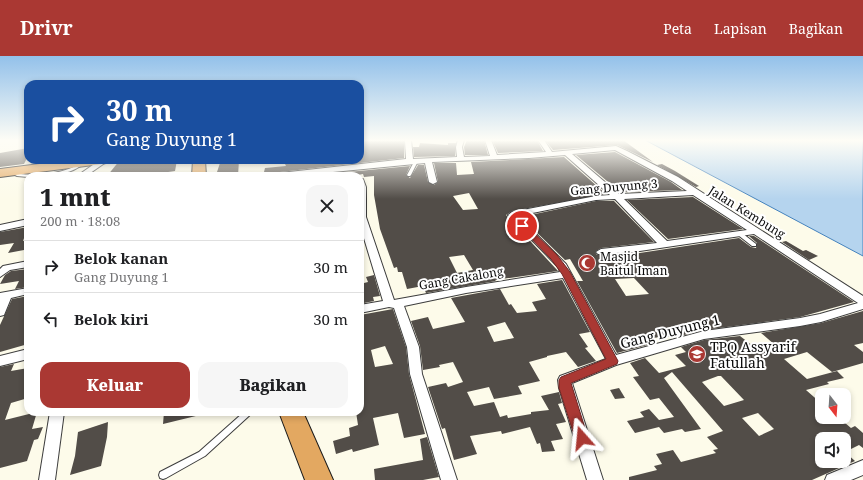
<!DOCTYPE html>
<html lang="id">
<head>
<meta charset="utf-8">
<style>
	body { margin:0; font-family:"Noto Serif",serif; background:#f6f6f6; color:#202124; height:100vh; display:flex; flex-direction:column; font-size:15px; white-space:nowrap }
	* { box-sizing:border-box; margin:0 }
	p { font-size:13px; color:#757577 }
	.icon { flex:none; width:22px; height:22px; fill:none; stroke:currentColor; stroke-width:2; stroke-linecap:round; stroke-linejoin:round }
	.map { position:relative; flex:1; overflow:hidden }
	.drawer { position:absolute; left:24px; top:116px; width:340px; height:244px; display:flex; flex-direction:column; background:#fff; border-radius:12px; box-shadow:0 2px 6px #0003 }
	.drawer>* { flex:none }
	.top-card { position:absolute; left:24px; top:24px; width:340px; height:84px; border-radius:12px; box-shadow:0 2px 6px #0003; background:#1a4fa0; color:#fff; overflow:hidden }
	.needle { width:26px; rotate:163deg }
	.fabs { position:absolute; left:815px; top:332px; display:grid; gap:8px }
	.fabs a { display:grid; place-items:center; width:36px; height:36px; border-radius:8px; background:#fff; box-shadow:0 2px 6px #0003; font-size:20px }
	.pin { position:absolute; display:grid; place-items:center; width:34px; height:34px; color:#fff; margin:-17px; border:2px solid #fff; border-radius:50%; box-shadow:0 1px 4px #0007 }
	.me { position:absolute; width:44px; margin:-22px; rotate:342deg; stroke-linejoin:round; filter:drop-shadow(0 0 3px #0008) }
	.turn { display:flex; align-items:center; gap:14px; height:84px; padding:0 16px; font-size:18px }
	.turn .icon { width:52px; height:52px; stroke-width:2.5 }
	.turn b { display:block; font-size:28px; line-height:34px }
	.round { display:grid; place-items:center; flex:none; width:42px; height:42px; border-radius:12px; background:#f6f6f6 }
	.headline { display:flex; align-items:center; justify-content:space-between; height:68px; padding:0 16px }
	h1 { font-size:24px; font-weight:800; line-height:30px }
	.action { display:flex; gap:8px; margin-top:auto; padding:8px 16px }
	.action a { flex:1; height:46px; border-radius:12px; background:#aa3833; color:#fff; font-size:16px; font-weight:800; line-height:46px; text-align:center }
	.action a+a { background:#f6f6f6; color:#202124 }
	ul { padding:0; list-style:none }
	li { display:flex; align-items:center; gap:12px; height:52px; padding:0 16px; border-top:1px solid #e0e0e0 }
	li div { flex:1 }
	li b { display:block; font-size:15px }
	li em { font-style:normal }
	header { display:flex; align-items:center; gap:24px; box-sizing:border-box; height:56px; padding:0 20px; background:#aa3833; color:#fff }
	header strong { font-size:19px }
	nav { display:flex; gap:22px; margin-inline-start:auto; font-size:14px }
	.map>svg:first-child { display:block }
	.water { fill:#b5d4ee; stroke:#4482bd }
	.building { fill:#524d48; fill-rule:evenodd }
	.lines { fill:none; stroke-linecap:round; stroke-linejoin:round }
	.lane-casing { stroke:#3d3d3d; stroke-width:2 }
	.street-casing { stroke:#3d3d3d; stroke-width:2 }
	.highway-casing { stroke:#1b1b1b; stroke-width:2 }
	.lane { fill:#fff; fill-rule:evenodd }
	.street { fill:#fff; fill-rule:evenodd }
	.highway { fill:#e3a861; fill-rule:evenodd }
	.route { fill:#aa3833; stroke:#6e2421 }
	.labels { text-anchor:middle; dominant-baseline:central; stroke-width:4; stroke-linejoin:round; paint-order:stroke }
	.street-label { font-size:12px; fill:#0a0a0a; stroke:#fff }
	.poi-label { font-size:12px; fill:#0a0a0a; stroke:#fff; text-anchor:start }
	.near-street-label { font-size:14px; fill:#0a0a0a; stroke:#fff }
	.near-poi-label { font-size:14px; fill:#0a0a0a; stroke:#fff; text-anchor:start }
</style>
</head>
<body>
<header>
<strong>Drivr</strong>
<nav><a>Peta</a><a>Lapisan</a><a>Bagikan</a></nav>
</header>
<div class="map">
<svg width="863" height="424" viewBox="0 0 863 424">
	<rect width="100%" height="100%" fill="#fdfbea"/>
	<polygon class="water" points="645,84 863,84 863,200"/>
	<g class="building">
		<polygon points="360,84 404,84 404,102 271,117 263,120 265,112 286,110 285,108 309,107 309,105 315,104 360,104"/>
		<polygon points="467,84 484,84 488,99 465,99 464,91"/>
		<polygon points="492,84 537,84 543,95 498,97"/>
		<polygon points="545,84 623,84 653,106 617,89 553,94"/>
		<polygon points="420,87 448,89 448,87 456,87 455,100 414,101 413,91 419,91"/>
		<polygon points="28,92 28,100 24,108 0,111 0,97"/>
		<polygon points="615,96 671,126 682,134 620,136 576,99"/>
		<path d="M564,101L606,138L512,155L506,159L558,215L495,224L496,225L426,237L423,230L407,233L402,216H398L397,211L394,212L380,173L374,139V120L364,121L363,118L352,120H307L410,110L406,119L410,122L418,109H424L428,126L434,129L438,126L434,107H456L457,119L474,118L471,106ZM469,137L478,153L463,154L453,140ZM464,199L473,214L457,217L449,201Z"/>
		<polygon points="120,104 177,104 175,115 141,120 107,120"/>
		<polygon points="221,104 239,104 238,120 218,120 219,116 217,116"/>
		<polygon points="662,108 675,115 699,130 696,131 657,109"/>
		<polygon points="693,141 743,173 668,183 627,144"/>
		<path d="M596,145H614L654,186L601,192L595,196L597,199L633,198L739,182L751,191L756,192L757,187L749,180H754L854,246L800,261L704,274L676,281L675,280L651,282L655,287L617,297L577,225H583L570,203L565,204L521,161ZM634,222L649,238L626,240L615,223Z"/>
		<polygon points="28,171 23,185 28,184 24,194 8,197 14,187 0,189 0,176"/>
		<polygon points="786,185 803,195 806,194 818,200 809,204 782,186"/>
		<polygon points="28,213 28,231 15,233 19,225 0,228 5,219 11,215"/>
		<polygon points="374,219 380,240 373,241 374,245 364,247 362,242 360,242 360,228 368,226 366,221"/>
		<path d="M562,224L590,276L579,278L588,291L585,292L596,305L578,311L566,296L547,300V301L529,306L540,325L518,330L522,338L494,343L489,331L467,336L474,350L494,346L500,361L507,359L508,362L531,358V356L549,354L541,340L559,336L562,347L558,348L566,366L556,368L563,383L551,385L555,395L542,396L540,387L537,388L530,371L502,378L501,375L470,380L477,398L454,404L445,372L442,373L428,331L446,327L448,331L463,326L453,306L439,309L440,311L423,314L420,290L411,265L428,261L433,273L465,266L451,242L500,233L509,249L511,248L517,257L537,255L532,246L546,243L537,228ZM505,266L514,282L494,286L487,271Z"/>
		<polygon points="28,240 28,288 0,296 0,269 12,243"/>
		<path d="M393,253L406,291L409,318L425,378L404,382L398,357L373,362L379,389L353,396L352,393L336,398L333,385L350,380L349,372L358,369L356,356H360V295H363L360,276V259ZM385,290L393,308L375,311L371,294Z"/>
		<path d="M863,255V287L854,289L863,296V307L832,316L807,296L784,303L807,323L837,315L844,322L827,326L829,328L806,334L822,348V361H838L851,372L855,370L863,377V392L859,389L845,396L855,405L812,424H629V421L657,414L654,410L662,408L656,398L673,394L681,406L716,397L713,394L718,393L707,381L723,375L672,316L664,322L701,373L685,376L682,373L664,377L659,371L635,377L627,365L644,361L640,356L649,353L659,364L674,361L659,342L650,344L633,321L639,320L630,307L645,302L659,317L686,310L675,299L686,296L681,291L704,284L740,280L757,293L775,289L761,277L821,267ZM718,320H721L744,344L724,350L702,326ZM758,357L774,373L759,380L742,362ZM822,383H844V408L841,405H822Z"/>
		<polygon points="14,308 11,315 28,312 28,342 11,347 5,364 37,356 32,373 43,371 38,383 34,384 27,405 0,412 0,311"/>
		<polygon points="619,332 625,342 615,343 610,334"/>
		<polygon points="164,356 200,356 200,359 163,368"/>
		<polygon points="108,366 107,381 101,410 70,419 75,400 78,376"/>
		<polygon points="427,381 439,421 423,424 375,424 374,413 423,404 420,383"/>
	</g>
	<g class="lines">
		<g class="lane-casing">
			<g id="lane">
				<polygon points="415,104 418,105 411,119 410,120 408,120 407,119"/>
				<path d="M82,105L85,106C72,120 46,120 28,120V121L17,120L15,119L19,114H20L22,115L20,118C37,120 69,118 82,105Z"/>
				<polygon points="738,177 742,177 756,188 756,190 752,190 738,179"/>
				<polygon points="244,356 252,356 251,358 205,400 166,422 163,423 160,422 159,419 160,416 199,396"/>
			</g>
		</g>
		<g class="street-casing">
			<g id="street">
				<path d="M405,84H411L413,103L457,101L456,91L458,84H464L462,91L464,101L490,100L485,84H491L497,99L546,96L538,84H544L552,96L616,90L627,95L678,121L863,240V253L821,266L800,270L704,283L616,309L572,327L603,424H587L559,332L558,324L560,320L606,303L563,222L466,237L404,250L419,291L422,318L457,424H441L410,318L407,291L394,252L389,251L360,257V249L383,245L360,169V123H363L366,131V161L394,244L466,231L560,216L558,211L508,159L512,156L596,140L610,139L565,99L529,102L432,106L437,126L433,128L429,126L425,107L292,120H267L271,118L406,103ZM615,94L672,125L687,135L619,138L572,98ZM693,139L747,174L667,185L624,143ZM615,143L657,187L601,193L596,196L598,198L633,196L754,178L858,247L820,258L800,262L704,275L616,299L566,208L518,160L596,144Z"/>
				<polygon points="100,104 109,104 86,120 77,120"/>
				<polygon points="28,163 28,169 0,175 0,169"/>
				<polygon points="28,205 28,211 10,214 0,221 0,213 3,210"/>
				<polygon points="28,232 28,238 11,242 4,259 0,260 0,237"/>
				<polygon points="28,293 28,303 0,310 0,300"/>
				<polygon points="50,356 64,356 55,424 39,424"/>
				<polygon points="863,404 863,419 851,424 825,424 827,419"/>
			</g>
		</g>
		<g class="highway-casing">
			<g id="highway">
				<polygon points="71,104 107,104 106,107 101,108 0,121 0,113"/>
				<polygon points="193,104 205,104 206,120 192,120"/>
				<polygon points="279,356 303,356 333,424 305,424"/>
			</g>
		</g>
		<use href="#lane" class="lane"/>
		<use href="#street" class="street"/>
		<use href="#highway" class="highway"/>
	</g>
	<linearGradient id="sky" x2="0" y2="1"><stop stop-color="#93c1ea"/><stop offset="0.59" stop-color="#fefdf6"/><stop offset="1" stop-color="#fefdf6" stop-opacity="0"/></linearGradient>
	<rect width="863" height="143" fill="url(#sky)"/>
	<polygon class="route" points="522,167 525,168 557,199 570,216 618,305 617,308 571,327 588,382 586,387 582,388 577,387 575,382 559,332 559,324 561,321 606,303 562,218 551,203 520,171 520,168"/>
	<defs>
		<g id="mosque-disc" transform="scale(0.9)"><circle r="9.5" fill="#aa3833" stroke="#fff"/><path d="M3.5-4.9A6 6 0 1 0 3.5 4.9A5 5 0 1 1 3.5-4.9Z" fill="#fff"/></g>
		<g id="school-disc" transform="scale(0.9)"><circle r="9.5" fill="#aa3833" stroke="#fff"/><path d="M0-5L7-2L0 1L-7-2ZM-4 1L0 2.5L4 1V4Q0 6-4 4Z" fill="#fff"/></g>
	</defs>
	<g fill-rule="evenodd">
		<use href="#mosque-disc" x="587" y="207"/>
		<use href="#school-disc" x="697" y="298"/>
	</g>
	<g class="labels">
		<g class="street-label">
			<text transform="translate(614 131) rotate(-5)">Gang Duyung 3</text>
			<text transform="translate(747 156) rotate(32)">Jalan Kembung</text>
			<text transform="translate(461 222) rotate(-10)">Gang Cakalong</text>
		</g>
		<g class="poi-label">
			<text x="600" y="200">Masjid<tspan x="600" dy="14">Baitul Iman</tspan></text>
		</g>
		<g class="near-street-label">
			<text transform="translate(670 275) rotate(-14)">Gang Duyung 1</text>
		</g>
		<g class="near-poi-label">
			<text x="710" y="290">TPQ Assyarif<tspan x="710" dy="16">Fatullah</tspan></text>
		</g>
	</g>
</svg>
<div class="fabs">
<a><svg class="needle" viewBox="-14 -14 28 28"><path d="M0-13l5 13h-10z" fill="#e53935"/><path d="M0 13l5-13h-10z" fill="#757577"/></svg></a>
<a><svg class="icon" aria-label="sound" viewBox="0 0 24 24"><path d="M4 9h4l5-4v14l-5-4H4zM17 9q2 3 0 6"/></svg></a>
</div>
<div class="pin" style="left:522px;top:170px;background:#d93025"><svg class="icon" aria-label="arrive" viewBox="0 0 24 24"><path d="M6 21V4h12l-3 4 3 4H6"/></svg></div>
<svg class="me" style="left:582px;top:382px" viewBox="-20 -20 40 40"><path d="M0-17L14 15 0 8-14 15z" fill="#aa3833" stroke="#fff" stroke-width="4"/></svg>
<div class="top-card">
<div class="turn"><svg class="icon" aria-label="right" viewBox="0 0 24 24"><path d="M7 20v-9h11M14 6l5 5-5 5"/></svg><div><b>30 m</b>Gang Duyung 1</div></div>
</div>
<section class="drawer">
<div class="headline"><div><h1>1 mnt</h1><p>200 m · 18:08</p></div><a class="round"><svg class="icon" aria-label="close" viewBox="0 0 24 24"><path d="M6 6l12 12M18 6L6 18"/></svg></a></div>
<ul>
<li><svg class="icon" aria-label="right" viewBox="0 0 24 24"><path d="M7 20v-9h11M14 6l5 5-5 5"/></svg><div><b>Belok kanan</b><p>Gang Duyung 1</p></div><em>30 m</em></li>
<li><svg class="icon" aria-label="left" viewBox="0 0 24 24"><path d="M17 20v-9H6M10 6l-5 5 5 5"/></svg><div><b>Belok kiri</b></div><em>30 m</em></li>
</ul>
<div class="action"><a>Keluar</a><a>Bagikan</a></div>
</section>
</div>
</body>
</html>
